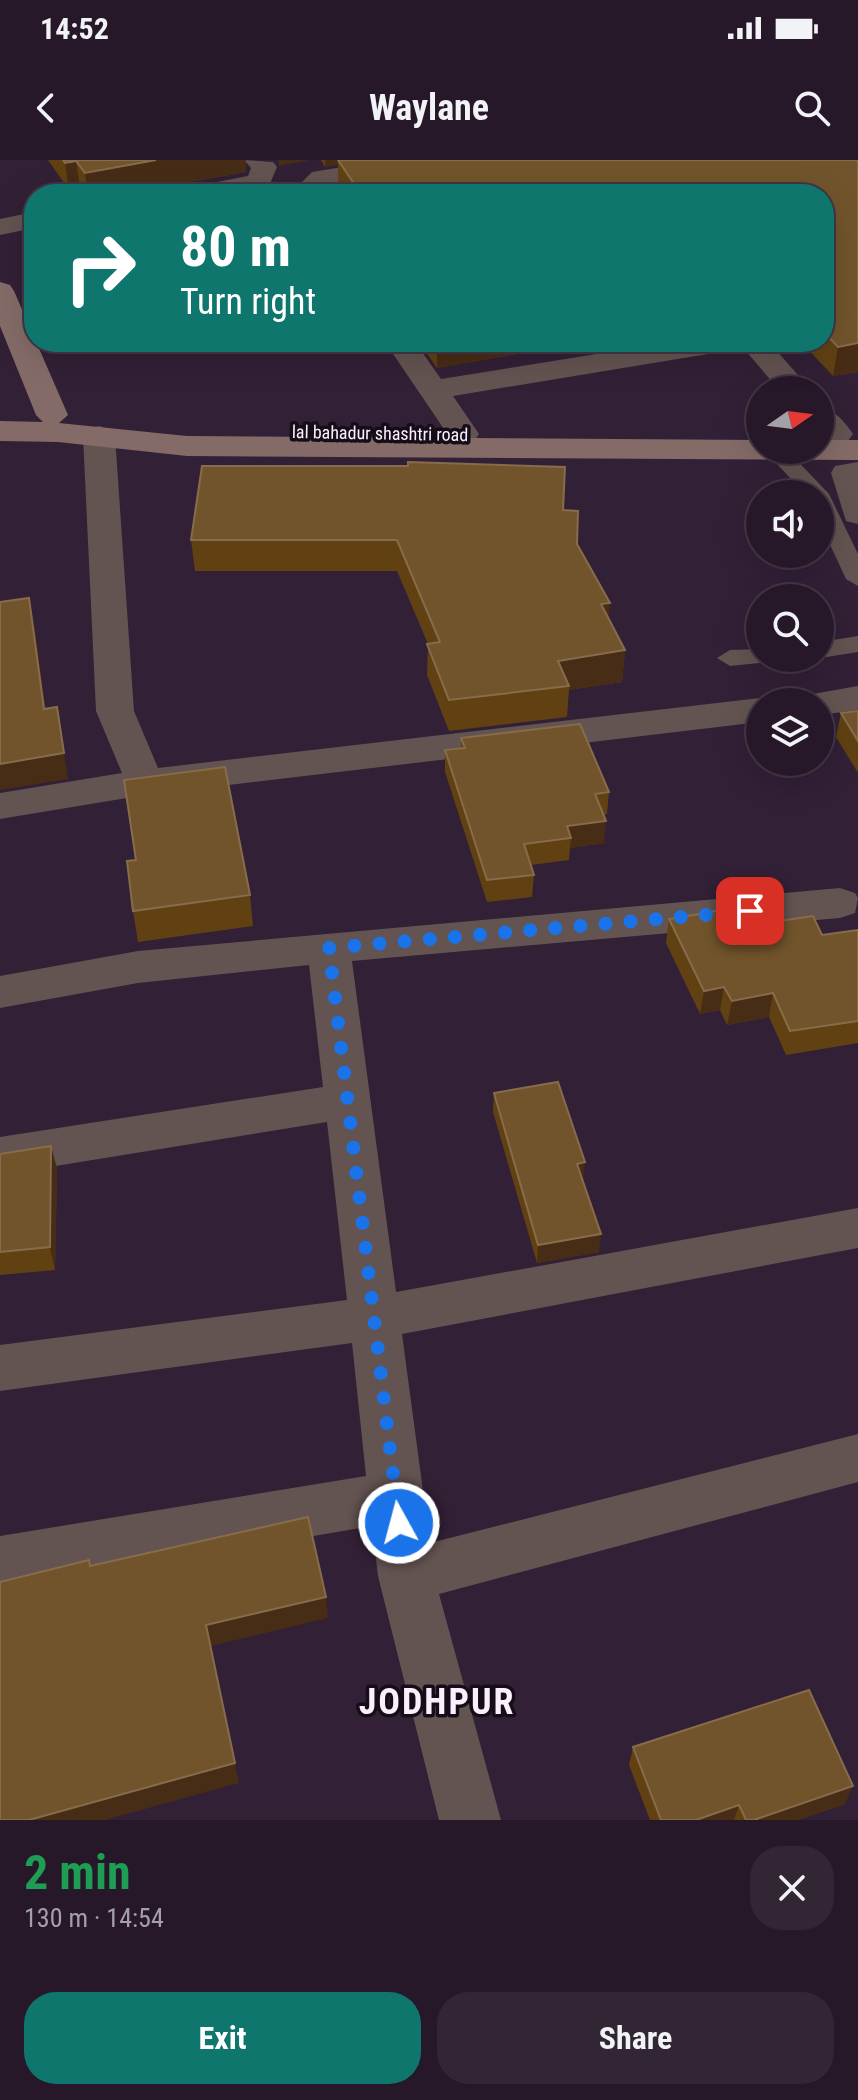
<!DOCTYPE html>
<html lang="en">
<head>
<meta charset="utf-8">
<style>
	body { margin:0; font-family:"Roboto Condensed",sans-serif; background:#322534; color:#f1f3f6; height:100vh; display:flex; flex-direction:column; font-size:30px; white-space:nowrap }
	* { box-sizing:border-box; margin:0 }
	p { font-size:26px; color:#a4a0a8 }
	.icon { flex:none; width:44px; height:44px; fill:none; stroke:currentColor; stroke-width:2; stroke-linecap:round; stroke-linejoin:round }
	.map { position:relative; height:1660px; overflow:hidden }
	.panel { display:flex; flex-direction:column; background:#261828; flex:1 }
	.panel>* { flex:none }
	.guide { position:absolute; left:24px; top:24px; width:810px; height:168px; border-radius:32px; box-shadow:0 8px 32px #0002,0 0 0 2px #423745; background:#0f766e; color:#fff; overflow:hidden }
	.needle { width:52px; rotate:76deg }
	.fabs { position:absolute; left:746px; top:216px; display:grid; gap:16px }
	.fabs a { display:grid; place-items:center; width:88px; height:88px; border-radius:50%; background:#261828; box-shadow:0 8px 32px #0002,0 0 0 2px #423745; font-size:40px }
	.pin { position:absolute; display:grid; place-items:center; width:68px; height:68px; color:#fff; margin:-34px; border-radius:16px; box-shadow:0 4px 12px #0006 }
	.me { position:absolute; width:88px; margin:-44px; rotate:353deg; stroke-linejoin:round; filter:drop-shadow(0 0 6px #0008) }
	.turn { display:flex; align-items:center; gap:28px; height:168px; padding:0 24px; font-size:36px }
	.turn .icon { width:104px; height:104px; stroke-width:2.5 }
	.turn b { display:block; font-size:56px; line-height:68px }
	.round { display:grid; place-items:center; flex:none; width:84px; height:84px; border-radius:32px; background:#322534 }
	.headline { display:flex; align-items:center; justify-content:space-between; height:136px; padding:0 24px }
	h1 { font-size:48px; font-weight:700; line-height:60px; color:#1e9e55 }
	.button { display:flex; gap:16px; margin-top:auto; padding:16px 24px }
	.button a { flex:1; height:92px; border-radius:32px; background:#0f766e; color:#fff; font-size:32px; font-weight:700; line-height:92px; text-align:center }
	.button a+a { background:#322534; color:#f1f3f6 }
	.status { display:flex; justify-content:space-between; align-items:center; height:56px; padding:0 40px; background:#261828; direction:ltr }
	.status svg { height:22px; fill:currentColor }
	header { display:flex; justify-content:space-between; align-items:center; height:104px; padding:0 24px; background:#261828; font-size:36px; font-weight:700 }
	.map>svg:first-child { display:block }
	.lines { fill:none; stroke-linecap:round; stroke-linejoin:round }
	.lane { fill:#635351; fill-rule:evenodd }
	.street { fill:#635351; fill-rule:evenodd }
	.secondary { fill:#846b67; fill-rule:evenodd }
	.wall { fill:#614112 }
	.shaded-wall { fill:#472c16 }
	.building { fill:#71542b; stroke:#876c4c; stroke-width:2 }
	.route { stroke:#1a73e8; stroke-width:14; stroke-dasharray:0 25.2 }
	.labels { text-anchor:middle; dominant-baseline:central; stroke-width:7; stroke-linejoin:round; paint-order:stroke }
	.far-street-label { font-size:18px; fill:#fbeffe; stroke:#150d17 }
	.near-district-label { font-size:36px; font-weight:bold; letter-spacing:2px; fill:#fbeffe; stroke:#150d17 }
</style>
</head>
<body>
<div class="status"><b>14:52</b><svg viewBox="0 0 49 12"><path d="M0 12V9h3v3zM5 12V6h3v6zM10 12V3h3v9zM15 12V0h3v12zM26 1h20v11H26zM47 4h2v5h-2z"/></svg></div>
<header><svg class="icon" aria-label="back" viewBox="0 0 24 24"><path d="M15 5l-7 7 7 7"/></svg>Waylane<svg class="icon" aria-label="search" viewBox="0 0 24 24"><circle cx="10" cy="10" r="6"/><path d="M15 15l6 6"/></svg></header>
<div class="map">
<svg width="858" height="1660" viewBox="0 0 858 1660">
	<rect width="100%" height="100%" fill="#322036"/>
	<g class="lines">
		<g class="lane">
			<polygon points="764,290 787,290 829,334 858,394 858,426 846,419 820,363 820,334 805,334"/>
			<polygon points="858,476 858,492 820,498 820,482"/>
			<polygon points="760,489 760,498 772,498 769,502 730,506 717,498 730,490"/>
		</g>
		<g class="street">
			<polygon points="244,0 273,2 277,7 269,26 242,34 182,34 186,28 248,16 251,8"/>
			<polygon points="386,0 448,0 435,8 329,25 324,29 324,34 298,34 297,27 312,12"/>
			<polygon points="34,52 34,68 0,75 0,59"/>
			<polygon points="385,182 415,182 441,219 671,182 769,182 811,230 779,230 740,184 726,191 453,236 479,274 474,281 452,281"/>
			<path d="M820,247C835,250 844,261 853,274L848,281L837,284L820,275Z"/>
			<polygon points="99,266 110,269 115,276 134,551 158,608 760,538 774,542 760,542 760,562 145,635 0,659 0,633 122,613 96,551 83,276 88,269"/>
			<polygon points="858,302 858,364 846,361 831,313 835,306"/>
			<polygon points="858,526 858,550 820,555 820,542 802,542 807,535"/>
			<polygon points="840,728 855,733 858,738 855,753 840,758 352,801 396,1132 858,1048 858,1088 402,1174 430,1383 858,1274 858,1322 439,1434 501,1660 439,1660 378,1416 372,1366 0,1430 0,1376 366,1316 352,1183 0,1231 0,1185 347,1140 327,962 0,1015 0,977 323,927 309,805 138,823 0,848 0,816 138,791"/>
		</g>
		<polygon class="secondary" points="0,122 10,125 14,131 68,255 59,263 187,276 760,280 760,290 820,290 820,280 858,280 858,300 187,296 58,282 0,281 0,261 43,262 36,255 0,166"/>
	</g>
	<g class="wall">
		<polygon points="48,0 246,0 246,12 123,34 84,34 80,28 69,30"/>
		<polygon points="321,0 858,0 858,212 833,216 801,182 824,182 824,34 343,34 338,27 338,5 325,7"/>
		<polygon points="419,182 585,182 437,208"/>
		<polygon points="563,350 608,458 625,490 622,522 569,530 567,557 449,571 427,515 428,484 397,411 195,411 191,380"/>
		<polygon points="858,551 858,613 836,577 841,553"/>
		<polygon points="461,578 609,632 607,654 604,655 604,683 570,688 569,700 531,705 534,715 532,737 487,742 445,612 445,590 461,588"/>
		<polygon points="250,735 253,766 138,782 133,751"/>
		<polygon points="669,759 731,768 822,775 858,770 858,883 786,895 769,857 727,865 720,850 700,854 666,783"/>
		<polygon points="494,933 583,1020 599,1092 537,1103 493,952"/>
		<polygon points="51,986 57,1009 55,1110 0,1115 0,994"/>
		<polygon points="633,1587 845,1644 798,1660 650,1660 629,1605"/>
	</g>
	<g class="shaded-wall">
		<polygon points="157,0 246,0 246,12 123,34 88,34 85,13"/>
		<polygon points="279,0 310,0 279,6"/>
		<polygon points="325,0 338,0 338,5 325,7"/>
		<polygon points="76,1 80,28 69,30 65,3"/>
		<polygon points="437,182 585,182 437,208"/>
		<polygon points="858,183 858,212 833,216 838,187"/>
		<polygon points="29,438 34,463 49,574 44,549"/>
		<polygon points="610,443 607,474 601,444"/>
		<polygon points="625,490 622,522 569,530 569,526 558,501"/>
		<polygon points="57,547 68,619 0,630 0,604"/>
		<polygon points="606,661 604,683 570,688 571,678 567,666"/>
		<polygon points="724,827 720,850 700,854 704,831"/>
		<polygon points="773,833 769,857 727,865 732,841"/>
		<polygon points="51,986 57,1009 55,1110 50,1087"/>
		<polygon points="585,1002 583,1021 577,1004"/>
		<polygon points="601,1074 599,1092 537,1103 538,1085"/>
		<polygon points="326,1437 328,1458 211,1486 206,1465"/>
		<polygon points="235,1603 239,1623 105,1660 29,1660"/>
		<polygon points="853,1626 845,1644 798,1660 754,1660"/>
		<polygon points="739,1645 734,1660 696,1660"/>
	</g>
	<g class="building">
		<polygon points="63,0 156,0 85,13 76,1 65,3"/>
		<polygon points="338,0 858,0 858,183 838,187 824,172 824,34 361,34"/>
		<polygon points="408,302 565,307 563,350 578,351 577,384 610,443 601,444 625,490 558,501 569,526 449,540 427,484 440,482 397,380 191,380 202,306 408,306"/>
		<polygon points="29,438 44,549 57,547 64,593 0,604 0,442"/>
		<polygon points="858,551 858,581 841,553"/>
		<polygon points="580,564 609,632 595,634 606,661 567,666 571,678 524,684 534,715 487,720 445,590 465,588 461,578"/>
		<polygon points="225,607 250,735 133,751 127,701 136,700 124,620"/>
		<polygon points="722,750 731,768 813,756 822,775 858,770 858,861 790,871 773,833 732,841 724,827 704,831 669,759"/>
		<polygon points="558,922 585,1002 577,1004 601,1074 538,1085 494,933"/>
		<polygon points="51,986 50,1087 0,1092 0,994"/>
		<polygon points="308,1357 326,1437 206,1465 235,1603 29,1660 0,1660 0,1422 89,1400 90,1406"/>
		<polygon points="809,1530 853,1626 754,1660 746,1660 739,1645 696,1660 661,1660 633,1587"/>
	</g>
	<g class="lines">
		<polyline class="route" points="399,1363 329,788 750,751"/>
	</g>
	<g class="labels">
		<g class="far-street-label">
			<text transform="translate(380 273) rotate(1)">lal bahadur shashtri road</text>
		</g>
		<g class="near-district-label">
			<text x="437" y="1542">JODHPUR</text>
		</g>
	</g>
</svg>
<div class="fabs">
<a><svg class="needle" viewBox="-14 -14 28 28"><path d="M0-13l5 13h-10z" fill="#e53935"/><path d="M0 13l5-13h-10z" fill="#a4a0a8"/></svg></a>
<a><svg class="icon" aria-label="sound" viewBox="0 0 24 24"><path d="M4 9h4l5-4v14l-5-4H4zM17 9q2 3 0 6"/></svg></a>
<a><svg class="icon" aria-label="search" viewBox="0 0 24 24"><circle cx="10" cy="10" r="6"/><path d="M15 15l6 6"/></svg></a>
<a><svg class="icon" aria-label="layers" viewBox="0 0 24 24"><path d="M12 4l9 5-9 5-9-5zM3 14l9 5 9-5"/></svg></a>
</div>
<div class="pin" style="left:750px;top:751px;background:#d93025"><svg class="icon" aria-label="arrive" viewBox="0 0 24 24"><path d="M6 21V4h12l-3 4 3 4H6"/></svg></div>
<svg class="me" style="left:399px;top:1363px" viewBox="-20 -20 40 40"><circle r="17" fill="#1a73e8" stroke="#fff" stroke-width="3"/><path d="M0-11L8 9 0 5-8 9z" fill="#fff"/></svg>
<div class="guide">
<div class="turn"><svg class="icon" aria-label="right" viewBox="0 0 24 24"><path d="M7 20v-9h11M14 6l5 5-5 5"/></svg><div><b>80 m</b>Turn right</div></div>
</div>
</div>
<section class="panel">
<div class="headline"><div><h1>2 min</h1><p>130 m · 14:54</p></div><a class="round"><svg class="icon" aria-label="close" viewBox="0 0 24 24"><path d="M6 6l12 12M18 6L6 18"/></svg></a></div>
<div class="button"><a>Exit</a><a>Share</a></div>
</section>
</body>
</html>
